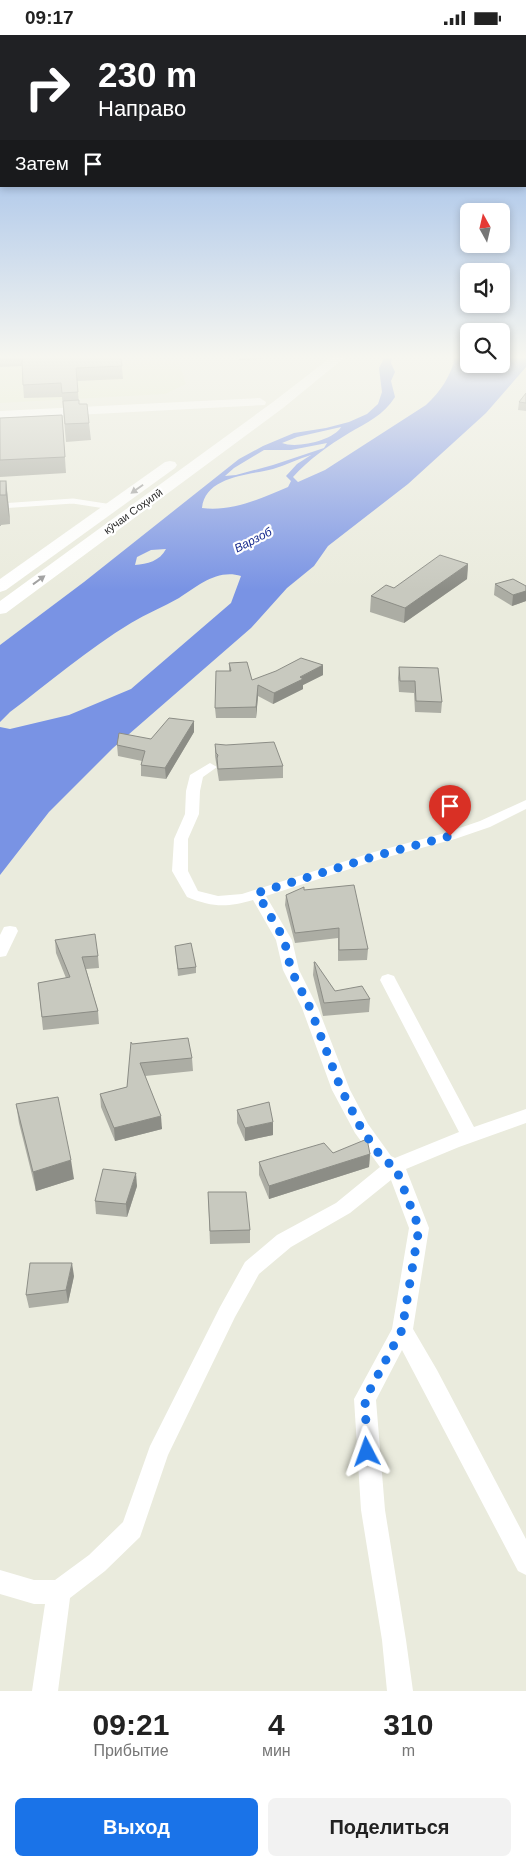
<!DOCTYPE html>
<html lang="ru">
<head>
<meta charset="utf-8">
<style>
	body { margin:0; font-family:Arial,sans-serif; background:#f2f2f2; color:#222; height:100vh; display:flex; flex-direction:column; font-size:19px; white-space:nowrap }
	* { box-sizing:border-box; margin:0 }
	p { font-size:16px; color:#767676 }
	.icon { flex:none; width:28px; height:28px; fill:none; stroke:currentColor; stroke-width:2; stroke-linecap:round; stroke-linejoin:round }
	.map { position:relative; height:1656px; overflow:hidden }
	.side { display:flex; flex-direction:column; background:#fff; flex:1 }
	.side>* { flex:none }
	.guide { position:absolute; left:0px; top:0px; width:526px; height:152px; box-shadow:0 2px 8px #0003; background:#202124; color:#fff; overflow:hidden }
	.needle { width:32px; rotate:352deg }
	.fabs { position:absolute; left:460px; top:168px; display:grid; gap:10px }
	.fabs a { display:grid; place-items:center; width:50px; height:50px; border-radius:8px; background:#fff; box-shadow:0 2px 8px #0003; font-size:25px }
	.pin { position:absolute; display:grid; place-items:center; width:42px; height:42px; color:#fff; margin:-51px -21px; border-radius:50% 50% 50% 0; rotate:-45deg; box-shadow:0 0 5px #0007 }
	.pin .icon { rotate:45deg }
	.me { position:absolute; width:55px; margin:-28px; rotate:356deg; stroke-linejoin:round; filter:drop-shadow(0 0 4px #0008) }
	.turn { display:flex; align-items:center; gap:18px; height:105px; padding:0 15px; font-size:22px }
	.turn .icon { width:65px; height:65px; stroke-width:2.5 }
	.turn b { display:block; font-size:35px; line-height:42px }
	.then { display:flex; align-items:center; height:48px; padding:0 15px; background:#0003; gap:10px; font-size:19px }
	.eta { display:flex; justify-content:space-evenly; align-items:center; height:85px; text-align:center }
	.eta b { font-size:30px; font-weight:700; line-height:35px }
	.button { display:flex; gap:10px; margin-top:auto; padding:10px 15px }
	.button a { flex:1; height:58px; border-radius:8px; background:#1a73e8; color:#fff; font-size:20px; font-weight:700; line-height:58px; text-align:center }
	.button a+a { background:#f2f2f2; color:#222 }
	.status { display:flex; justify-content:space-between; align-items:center; height:35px; padding:0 25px; background:#fff; direction:ltr }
	.status svg { height:14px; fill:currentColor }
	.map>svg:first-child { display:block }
	.education { fill:#e6ebce }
	.water { fill:#7993e4; fill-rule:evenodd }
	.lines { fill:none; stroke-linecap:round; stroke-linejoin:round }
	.lane { stroke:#fff; stroke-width:5 }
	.street { fill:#fff; fill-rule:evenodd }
	.secondary { fill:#fff; fill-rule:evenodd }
	.wall { fill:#acada4 }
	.shaded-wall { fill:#8c8d86 }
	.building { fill:#c8c9bf; stroke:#8c8d86 }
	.oneway { fill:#9f9f9f }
	.route { stroke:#1a73e8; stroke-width:9; stroke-dasharray:0 16.2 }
	.labels { text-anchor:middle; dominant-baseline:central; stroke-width:4.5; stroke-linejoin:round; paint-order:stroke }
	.far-street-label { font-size:11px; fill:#2a2a2a; stroke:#fff }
	.far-water-label { font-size:12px; font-style:italic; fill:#192c8f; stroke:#fff }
</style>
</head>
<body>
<div class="status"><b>09:17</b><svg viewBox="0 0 49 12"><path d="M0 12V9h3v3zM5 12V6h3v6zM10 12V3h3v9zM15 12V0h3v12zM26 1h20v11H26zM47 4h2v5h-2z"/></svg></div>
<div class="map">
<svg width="526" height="1656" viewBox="0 0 526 1656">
	<rect width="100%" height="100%" fill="#eaebdd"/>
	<polygon class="education" points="0,323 177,323 186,349 165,359 0,368"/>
	<path class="water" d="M384,323H392L391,328L395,337L391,346L395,362C384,380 366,388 349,398C329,410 308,425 293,442L298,447L325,435L426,370C441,356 450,342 455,323H469V329H501V323H526V332L486,378L408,449L328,511L314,531L287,553L251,593L113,713L49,777L0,840V692L10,694L69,680L131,654L231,568L241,541C217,534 198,551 179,563C163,572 146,579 131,588C88,614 50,647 10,677L0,687V610L84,547L239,424L263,411L294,398L326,393L349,387L367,379L378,369L382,357L379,333ZM341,392C334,405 297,414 282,408L297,402ZM327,408L324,413L273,430L236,440L225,441L234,433L264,415H291ZM311,420L297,429L286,441L291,446L288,452C262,463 232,477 202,473C205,441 250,440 273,434C286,430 298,424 311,420ZM166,514C160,526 147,529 135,530L137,522L151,515Z"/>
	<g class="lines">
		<polyline class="lane" points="0,471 73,466 112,472"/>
		<g class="street">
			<path d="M210,728L217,732L203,742L200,756L199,779L188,804V836L198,856L218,861L242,859L374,817L445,798L480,786L526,765V774L490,792L455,804L384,823L266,861L292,905L299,935L318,973L350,1055L368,1089L391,1121L395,1123L459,1097L380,945L382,941L388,939L394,941L396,945L474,1092L526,1074V1088L459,1112L406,1134L429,1193L413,1294L437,1335L526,1504V1540L518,1536L402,1315L376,1365L385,1475L406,1605L413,1656H387L382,1605L361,1475L354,1364L392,1294L409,1193L391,1145L350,1178L291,1212L259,1239L235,1282L168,1420L140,1502L105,1536L70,1563L58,1656H32L45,1569H34L0,1559V1535L34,1545H55L89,1520L123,1487L150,1411L220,1272L245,1227L277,1200L336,1168L380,1132L355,1098L332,1055L302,973L283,935L276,905L253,865C226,873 212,872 187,862L172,836L174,804L185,779L186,756L190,740Z"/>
			<polygon points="10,891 16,892 18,896 6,921 0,922 0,900 4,892"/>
		</g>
		<g class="secondary">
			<polygon points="330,323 344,323 283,373 6,578 0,579 0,566 273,367"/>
			<polygon points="260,363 266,367 265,370 0,384 0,376"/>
			<polygon points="170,426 175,427 177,430 175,433 6,555 0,557 0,544 165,427"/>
		</g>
	</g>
	<g class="wall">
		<polygon points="0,323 121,323 123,344 77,346 79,369 89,388 91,405 66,407 62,362 24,363 23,350 22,331 0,332"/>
		<polygon points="239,323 263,323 263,324 239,325"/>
		<polygon points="526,358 526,376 518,375 519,367"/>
		<polygon points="62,380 66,438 0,442 0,383"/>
		<polygon points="0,446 6,446 9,475 10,489 1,490 1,491 0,491"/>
		<polygon points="468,529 467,544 404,588 370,577 371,561 394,553"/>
		<polygon points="495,549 526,551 526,566 512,571 494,560"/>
		<polygon points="229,628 252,645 323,640 303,650 303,654 273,669 258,661 256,683 216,683 215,673 229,636"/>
		<polygon points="399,632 442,667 441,678 415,677 414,658 399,657 398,643"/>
		<polygon points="194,686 194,697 166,744 141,741 141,730 142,726 118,721 117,710 151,704"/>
		<polygon points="215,709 283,731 283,743 219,746 215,721"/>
		<polygon points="304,855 368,914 367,925 338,926 338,903 295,908 285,870 286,860"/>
		<polygon points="55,905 98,921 99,933 86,934 98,976 99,989 43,995 38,948 66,943 56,918"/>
		<polygon points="175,911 196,932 196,938 178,941"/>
		<polygon points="314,927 335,956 370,964 369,977 323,981 313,940"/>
		<polygon points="132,1009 192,1023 193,1036 145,1041 162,1094 115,1106 101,1072 100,1059 127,1052"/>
		<polygon points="16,1069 74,1144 36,1156 19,1088"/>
		<polygon points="237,1075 273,1100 245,1106 237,1088"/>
		<polygon points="333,1118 370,1119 369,1132 269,1164 259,1140 259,1127"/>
		<polygon points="137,1151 127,1182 96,1179 95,1166"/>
		<polygon points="208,1157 250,1195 250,1208 210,1209"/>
		<polygon points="74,1241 68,1268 29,1273 26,1260"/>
	</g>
	<g class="shaded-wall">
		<polygon points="6,446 9,475 10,489 6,460"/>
		<polygon points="468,529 467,544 404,588 405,573"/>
		<polygon points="526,556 526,566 512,571 513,560"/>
		<polygon points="323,630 323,640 303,650 303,654 273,669 274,658 300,642"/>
		<polygon points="258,650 258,661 256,683 256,672"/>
		<polygon points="194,686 194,697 166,744 165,733"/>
		<polygon points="161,1081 162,1094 115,1106 114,1093"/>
		<polygon points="273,1087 273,1100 245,1106 245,1093"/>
		<polygon points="370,1119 369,1132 269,1164 269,1151"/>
		<polygon points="71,1125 74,1144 36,1156 33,1137"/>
		<polygon points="136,1138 137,1151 127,1182 126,1169"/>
		<polygon points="72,1228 74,1241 68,1268 66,1255"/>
	</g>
	<g class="building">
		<polygon points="22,323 121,323 122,331 76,333 78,357 62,358 61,348 23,350"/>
		<polygon points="526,358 526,368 519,367"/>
		<polygon points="79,365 79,369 87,369 89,388 65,389 63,366"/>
		<polygon points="62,380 65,422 0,425 0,383"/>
		<rect x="0" y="446" width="6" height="14"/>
		<polygon points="440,520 468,529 405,573 371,561 386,550 394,553"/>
		<polygon points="513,544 526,551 526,556 513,560 495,549"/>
		<polygon points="301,623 323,630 300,642 303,644 274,658 258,650 256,672 215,673 216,636 231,636 229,628 247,627 252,645 276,636"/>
		<polygon points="399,632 438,633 442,667 416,666 415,646 400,646"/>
		<polygon points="169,683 194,686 165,733 141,730 145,716 117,710 119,698 151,704"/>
		<polygon points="274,707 283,731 218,734 217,723 218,720 216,718 215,709 226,710"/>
		<polygon points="354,850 368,914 339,915 339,893 295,898 286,860 304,852 304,855"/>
		<polygon points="95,899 98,921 82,922 98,976 42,982 38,948 70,942 55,905"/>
		<polygon points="191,908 196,932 178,934 175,911"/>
		<polygon points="314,927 315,927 335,956 362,951 370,964 324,968"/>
		<polygon points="188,1003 192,1023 140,1028 161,1081 114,1093 100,1059 127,1052 131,1007 132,1009"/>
		<polygon points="58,1062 71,1125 33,1137 16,1069"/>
		<polygon points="269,1067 273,1087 245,1093 237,1075"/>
		<polygon points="367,1104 370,1119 269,1151 259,1127 324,1108 333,1118"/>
		<polygon points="103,1134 136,1138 126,1169 95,1166"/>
		<polygon points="208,1157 246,1157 250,1195 210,1196"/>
		<polygon points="30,1228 72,1228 66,1255 26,1260"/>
	</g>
	<defs><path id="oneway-solid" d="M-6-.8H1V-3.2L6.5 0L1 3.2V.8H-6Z" transform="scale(1.25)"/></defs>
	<g class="oneway">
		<use href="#oneway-solid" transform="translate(137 454) rotate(145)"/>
		<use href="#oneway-solid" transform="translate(39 545) rotate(-36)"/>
	</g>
	<linearGradient id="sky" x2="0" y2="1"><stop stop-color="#7ba7e6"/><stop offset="0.58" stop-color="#f6f6f0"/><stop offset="1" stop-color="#f6f6f0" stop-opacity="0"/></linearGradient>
	<rect width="526" height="555" fill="url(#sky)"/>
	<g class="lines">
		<polyline class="route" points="367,1417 365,1364 402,1295 419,1193 395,1131 384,1126 361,1093 341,1054 310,973 291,935 284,904 257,858 379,820 450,801"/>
	</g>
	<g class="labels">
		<g class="far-street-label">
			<text transform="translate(133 476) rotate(-36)">кӯчаи Соҳилӣ</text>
		</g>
		<g class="far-water-label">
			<text transform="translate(253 505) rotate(-27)">Варзоб</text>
		</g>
	</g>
</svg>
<div class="fabs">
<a><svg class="needle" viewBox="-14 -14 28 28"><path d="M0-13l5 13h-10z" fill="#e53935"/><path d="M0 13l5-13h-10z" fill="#767676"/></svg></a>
<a><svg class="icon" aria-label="sound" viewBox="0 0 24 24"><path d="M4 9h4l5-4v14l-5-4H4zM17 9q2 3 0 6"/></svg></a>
<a><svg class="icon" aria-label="search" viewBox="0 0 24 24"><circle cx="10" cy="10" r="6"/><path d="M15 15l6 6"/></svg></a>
</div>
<div class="pin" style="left:450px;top:801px;background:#d93025"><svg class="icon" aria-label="arrive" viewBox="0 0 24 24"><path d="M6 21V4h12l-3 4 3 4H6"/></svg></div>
<svg class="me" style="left:367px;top:1417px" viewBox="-20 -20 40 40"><path d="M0-17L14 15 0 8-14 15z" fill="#1a73e8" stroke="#fff" stroke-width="4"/></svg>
<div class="guide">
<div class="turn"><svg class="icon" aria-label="right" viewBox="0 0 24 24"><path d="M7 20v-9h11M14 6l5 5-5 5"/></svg><div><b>230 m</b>Направо</div></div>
<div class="then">Затем<svg class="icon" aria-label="arrive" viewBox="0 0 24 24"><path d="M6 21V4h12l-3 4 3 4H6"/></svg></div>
</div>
</div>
<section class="side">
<div class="eta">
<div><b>09:21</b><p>Прибытие</p></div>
<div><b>4</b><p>мин</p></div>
<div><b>310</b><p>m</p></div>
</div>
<div class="button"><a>Выход</a><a>Поделиться</a></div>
</section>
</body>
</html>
